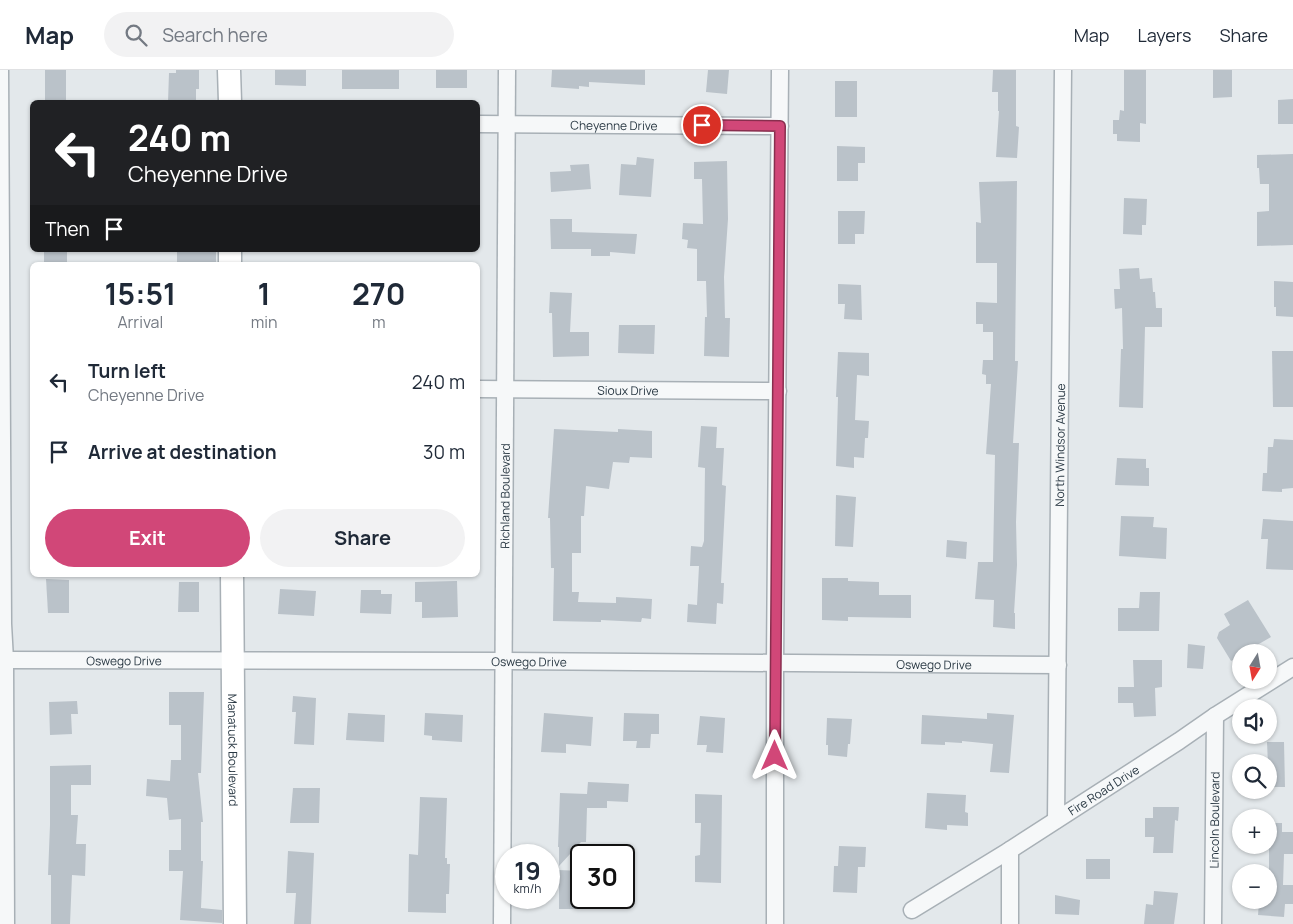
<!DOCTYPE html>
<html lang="en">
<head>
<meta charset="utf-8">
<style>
	body { margin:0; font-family:Manrope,sans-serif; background:#f2f2f3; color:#1f2937; height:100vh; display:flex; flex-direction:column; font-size:19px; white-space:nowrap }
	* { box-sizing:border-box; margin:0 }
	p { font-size:16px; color:#747a83 }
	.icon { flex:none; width:28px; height:28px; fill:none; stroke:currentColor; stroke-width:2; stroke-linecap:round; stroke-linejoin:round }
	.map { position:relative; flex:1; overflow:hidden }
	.panel { position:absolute; left:30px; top:192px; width:450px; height:315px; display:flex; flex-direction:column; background:#fff; border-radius:8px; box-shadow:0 1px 4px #0004 }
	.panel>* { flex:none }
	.guide { position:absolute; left:30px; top:30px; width:450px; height:152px; border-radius:8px; box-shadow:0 1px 4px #0004; background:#202124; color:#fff; overflow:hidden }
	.needle { width:32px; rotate:191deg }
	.buttons { position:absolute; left:1232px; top:574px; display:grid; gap:10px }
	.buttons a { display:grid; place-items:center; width:45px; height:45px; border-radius:50%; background:#fff; box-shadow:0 1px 4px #0004; font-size:25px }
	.speed { position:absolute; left:495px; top:774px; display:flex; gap:10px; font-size:25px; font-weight:700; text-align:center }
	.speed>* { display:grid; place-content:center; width:65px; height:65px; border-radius:50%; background:#fff; box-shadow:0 1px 4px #0004; line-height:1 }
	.speed small { font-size:12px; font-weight:400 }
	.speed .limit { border:2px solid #111; border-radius:8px; background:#fff; color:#111 }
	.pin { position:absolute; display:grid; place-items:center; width:42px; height:42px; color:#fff; margin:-21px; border:2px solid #fff; border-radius:50%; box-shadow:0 1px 5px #0007 }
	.me { position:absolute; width:55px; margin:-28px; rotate:0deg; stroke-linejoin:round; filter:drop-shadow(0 0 4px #0008) }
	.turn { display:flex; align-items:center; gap:18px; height:105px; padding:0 15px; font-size:22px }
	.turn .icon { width:65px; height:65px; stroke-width:2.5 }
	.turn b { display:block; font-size:35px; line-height:42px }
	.then { display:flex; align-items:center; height:48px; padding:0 15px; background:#0003; gap:10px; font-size:19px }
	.eta { display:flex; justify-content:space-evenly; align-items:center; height:85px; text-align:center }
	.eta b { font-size:30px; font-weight:700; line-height:35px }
	.button { display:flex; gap:10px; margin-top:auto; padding:10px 15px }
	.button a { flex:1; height:58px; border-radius:30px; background:#d14778; color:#fff; font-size:20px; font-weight:700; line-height:58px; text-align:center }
	.button a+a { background:#f2f2f3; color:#1f2937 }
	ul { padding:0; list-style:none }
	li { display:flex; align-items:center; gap:15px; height:70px; padding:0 15px }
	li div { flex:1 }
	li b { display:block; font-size:19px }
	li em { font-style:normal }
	header { display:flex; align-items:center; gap:30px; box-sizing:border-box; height:70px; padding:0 25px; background:#fff; border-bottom:1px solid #e0e1e3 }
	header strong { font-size:24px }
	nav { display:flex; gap:28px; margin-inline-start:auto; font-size:18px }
	.search { width:350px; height:45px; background:#f2f2f3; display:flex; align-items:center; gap:12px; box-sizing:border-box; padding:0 18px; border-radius:28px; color:#747a83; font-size:19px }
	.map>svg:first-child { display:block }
	.building { fill:#bac2c9 }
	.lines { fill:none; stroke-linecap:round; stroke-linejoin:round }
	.street-casing { stroke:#a8b0b6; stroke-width:19 }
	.secondary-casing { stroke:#a8b0b6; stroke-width:25 }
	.street { stroke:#f6f8f9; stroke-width:16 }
	.secondary { stroke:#fff; stroke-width:22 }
	.route-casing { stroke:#882e4e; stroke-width:12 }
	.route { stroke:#d14778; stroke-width:9 }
	.labels { text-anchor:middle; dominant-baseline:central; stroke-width:4; stroke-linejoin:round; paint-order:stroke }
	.street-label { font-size:12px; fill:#2a3944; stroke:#f3f6f8 }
</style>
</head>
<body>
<header>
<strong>Map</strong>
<div class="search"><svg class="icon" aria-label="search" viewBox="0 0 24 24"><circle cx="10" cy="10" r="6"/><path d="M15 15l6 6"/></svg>Search here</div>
<nav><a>Map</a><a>Layers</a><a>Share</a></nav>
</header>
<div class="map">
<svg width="1293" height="854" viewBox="0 0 1293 854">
	<rect width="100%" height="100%" fill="#e3e8eb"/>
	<g class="building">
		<rect x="45" y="0" width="21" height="32"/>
		<polygon points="176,0 199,0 199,19 196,19 196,32 168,32 169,3 176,3"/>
		<polygon points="275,0 306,0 306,16 275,15"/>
		<rect x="342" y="0" width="57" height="19"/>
		<rect x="436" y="0" width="31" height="18"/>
		<polygon points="552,0 645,0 645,15 589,12 589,17 579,16 579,19 551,17"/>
		<polygon points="708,0 729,0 727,24 706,22"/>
		<polygon points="993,0 1016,0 1016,56 1019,57 1017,88 996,87 999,41 998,41 998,22 992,22"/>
		<polygon points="1124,0 1146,0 1146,54 1140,53 1140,72 1117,71 1117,64 1113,64 1113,50 1119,50 1120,40 1124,41"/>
		<polygon points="1213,0 1232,0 1232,27 1213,28"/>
		<rect x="835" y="11" width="22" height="36"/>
		<polygon points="1293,29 1293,54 1278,54 1278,30"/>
		<polygon points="837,76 865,77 865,93 858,93 858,111 837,111"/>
		<polygon points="1293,84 1293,175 1257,176 1257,142 1269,141 1269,114 1260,114 1259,98 1257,98 1257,85"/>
		<polygon points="637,87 654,89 651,127 619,125 621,94 636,95"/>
		<polygon points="727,91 728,149 724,207 725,248 730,248 729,287 704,286 705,247 707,247 706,211 697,211 697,179 687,178 688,170 682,169 683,153 703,154 702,109 694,109 694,92"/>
		<polygon points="589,94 591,119 551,122 550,102 571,101 570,95"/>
		<polygon points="1017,111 1015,291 1018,291 1013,373 1019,373 1016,452 1017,495 1014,543 1015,543 1015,559 993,557 994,530 975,529 978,492 993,492 995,385 986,384 991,314 986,314 986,305 982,304 983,290 993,290 993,262 983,262 983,254 976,254 976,232 997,233 997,193 976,193 976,152 981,153 979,112"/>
		<polygon points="1124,128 1147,129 1146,155 1142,155 1142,165 1123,164"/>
		<polygon points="838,141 865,141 864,164 855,164 855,174 838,174"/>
		<polygon points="550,149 572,149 572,162 637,164 635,184 610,182 610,186 591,186 591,179 551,179"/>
		<rect x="44" y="180" width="23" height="15"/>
		<rect x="177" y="180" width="39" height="15"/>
		<polygon points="1139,198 1140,209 1152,208 1153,222 1155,222 1156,238 1162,238 1162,257 1145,257 1143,338 1119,337 1121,279 1123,279 1122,238 1115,239 1114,219 1120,219 1119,199"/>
		<polygon points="1274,211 1293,212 1293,247 1276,246 1276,237 1274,237"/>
		<polygon points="838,214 861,215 862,250 844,249 845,234 838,234"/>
		<polygon points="550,222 572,223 570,262 589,262 589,286 553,287 552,243 549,243"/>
		<polygon points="619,255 655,255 654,284 618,283"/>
		<polygon points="1272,281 1293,281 1293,337 1273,337"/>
		<polygon points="838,282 869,283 869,306 857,305 855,350 869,351 868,368 865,368 864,388 854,387 854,398 836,396 838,327 836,327"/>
		<polygon points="701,356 717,357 716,378 724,378 722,415 726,416 721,513 724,513 723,534 717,533 716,554 687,552 688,534 697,535 699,496 690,496 691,476 702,477 704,471 705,398 698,397"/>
		<polygon points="554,359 618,362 618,359 652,361 652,388 630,387 629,393 613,392 609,419 586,416 584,446 581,446 581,483 572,483 572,522 579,522 578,532 616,533 616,527 652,529 651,549 642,548 641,552 601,550 601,552 553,551 554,498 551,498 550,448 548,448"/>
		<polygon points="1274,369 1293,370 1293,418 1282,419 1282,422 1262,421 1263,403 1267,403 1268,377 1273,377"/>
		<polygon points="1117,388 1146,389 1146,398 1149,398 1149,416 1115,415"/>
		<polygon points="836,425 856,427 853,477 835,476"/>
		<polygon points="1121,446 1154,447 1153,457 1167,458 1166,489 1119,486"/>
		<polygon points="1263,449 1293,451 1293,500 1266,499 1268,469 1261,469"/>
		<polygon points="947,470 967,472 966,489 946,487"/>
		<polygon points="822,508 848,508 848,511 879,512 879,525 911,525 911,548 848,547 848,551 822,550"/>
		<polygon points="46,509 69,510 69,543 48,543"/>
		<polygon points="457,511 458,547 422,548 422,532 415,532 415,512"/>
		<polygon points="179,512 199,512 199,542 178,542"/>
		<polygon points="280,519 316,521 314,546 278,544"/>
		<polygon points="361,520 381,520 381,524 392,524 391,544 360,543"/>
		<polygon points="1140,522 1160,522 1159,561 1118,561 1118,538 1139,538"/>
		<polygon points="1248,530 1271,567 1245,582 1241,582 1241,585 1231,591 1217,568 1219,562 1230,555 1224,544"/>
		<polygon points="1188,574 1205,576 1203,599 1187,598"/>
		<polygon points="1133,590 1162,590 1162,617 1155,618 1156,646 1134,647 1133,633 1118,633 1118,617 1134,617"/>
		<polygon points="169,622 204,622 201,703 198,703 203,752 201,752 201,791 203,791 201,838 222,840 222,853 180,850 183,801 169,801 169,780 181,780 181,749 169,750 167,728 146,726 147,709 170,711 171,690 181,690 181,655 169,655"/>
		<polygon points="293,626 316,628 314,675 294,674 296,642 292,642"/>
		<polygon points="77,631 78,644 71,644 72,664 50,665 49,632"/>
		<polygon points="348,643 385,645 384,672 346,670"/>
		<polygon points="425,643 463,645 462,672 432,670 432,666 424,665"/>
		<polygon points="544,643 593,647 591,676 566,674 566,683 541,682"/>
		<polygon points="624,643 659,644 659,664 651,664 650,678 636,678 637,671 623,671"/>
		<polygon points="987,643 1014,645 1009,703 990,702 993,674 962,671 962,673 945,672 945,675 921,674 922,645 987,649"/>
		<polygon points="700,646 725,648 723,683 706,682 707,675 697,675"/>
		<polygon points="827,648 852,649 850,674 848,674 847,687 828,685 828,675 826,675"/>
		<polygon points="1267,672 1284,672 1285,717 1269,717"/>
		<polygon points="91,695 91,715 71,715 71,745 78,745 76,774 86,774 85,806 72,805 70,854 51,854 51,805 48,805 50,755 50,696"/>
		<polygon points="588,712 629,714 628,732 607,731 607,738 587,738 586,772 581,772 559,796 559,777 558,777 560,723 587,724"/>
		<polygon points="293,718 320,718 319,753 290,753"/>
		<polygon points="927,723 966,725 965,742 968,743 968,756 947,755 947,760 925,758"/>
		<polygon points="695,724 722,725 721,813 695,812 695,786 700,785 701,753 695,753"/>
		<polygon points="420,727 447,728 445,788 447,788 447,794 450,794 449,824 446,824 446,843 408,842 409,784 418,785"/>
		<polygon points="1153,737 1179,737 1178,751 1175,750 1173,783 1153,783 1154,767 1145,767 1145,748 1153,748"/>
		<polygon points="1269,753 1282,753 1282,762 1293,762 1293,784 1284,784 1283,815 1293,815 1293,834 1285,834 1284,847 1258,845 1259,832 1265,832 1265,830 1269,830"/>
		<polygon points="839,776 866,777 865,797 858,797 857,823 833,822 834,796 838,796"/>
		<polygon points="288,781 314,783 311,854 294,854 296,823 286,823"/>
		<rect x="1086" y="789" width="24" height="20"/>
		<polygon points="559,800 581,801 581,839 559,839"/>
		<polygon points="1154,821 1178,823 1174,854 1144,854 1146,834 1153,835"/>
		<polygon points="1055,825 1080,830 1079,845 1055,844"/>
	</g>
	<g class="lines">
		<g class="street-casing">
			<g id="street">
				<polyline points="0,0 3,554 5,590 6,854"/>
				<path id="s1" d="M478,54L780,56"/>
				<path id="s2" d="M478,319L778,321"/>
				<path id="s3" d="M0,590L503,591L1058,595"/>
				<path id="s4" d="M1056,750L1063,0"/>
				<polyline points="1010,780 1010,854"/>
				<path id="s5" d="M912,840L1010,780L1179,671L1215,646L1293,597"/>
				<path id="s6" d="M502,854L507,0"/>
				<polyline points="775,854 775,593 780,0"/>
				<path id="s7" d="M1213,854L1215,646"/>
			</g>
		</g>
		<g class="secondary-casing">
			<g id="secondary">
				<polyline points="229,0 230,32"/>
				<polyline points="230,180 230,195"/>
				<path id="s8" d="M232,505L235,854"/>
			</g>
		</g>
		<use href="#street" class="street"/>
		<use href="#secondary" class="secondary"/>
	</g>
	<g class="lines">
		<g class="route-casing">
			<polyline id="route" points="702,55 780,56 775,686"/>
		</g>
		<use href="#route" class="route"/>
	</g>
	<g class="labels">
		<g class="street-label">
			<text stroke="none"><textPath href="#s1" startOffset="136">Cheyenne Drive</textPath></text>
			<text stroke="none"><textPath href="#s2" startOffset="150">Sioux Drive</textPath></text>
			<text stroke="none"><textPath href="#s4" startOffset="375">North Windsor Avenue</textPath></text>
			<text stroke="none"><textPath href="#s6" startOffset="428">Richland Boulevard</textPath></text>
			<text stroke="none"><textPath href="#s3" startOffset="124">Oswego Drive</textPath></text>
			<text stroke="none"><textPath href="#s3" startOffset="529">Oswego Drive</textPath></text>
			<text stroke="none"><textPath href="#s3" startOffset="934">Oswego Drive</textPath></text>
			<text stroke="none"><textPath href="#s8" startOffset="175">Manatuck Boulevard</textPath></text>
			<text stroke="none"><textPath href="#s5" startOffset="226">Fire Road Drive</textPath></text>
			<text stroke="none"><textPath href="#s7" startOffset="104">Lincoln Boulevard</textPath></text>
		</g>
	</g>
</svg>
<div class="buttons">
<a><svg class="needle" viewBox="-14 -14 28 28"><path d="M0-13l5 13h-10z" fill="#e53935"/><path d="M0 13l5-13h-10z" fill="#747a83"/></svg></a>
<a><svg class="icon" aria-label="sound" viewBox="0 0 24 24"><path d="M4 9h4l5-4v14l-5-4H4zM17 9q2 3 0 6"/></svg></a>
<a><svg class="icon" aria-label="search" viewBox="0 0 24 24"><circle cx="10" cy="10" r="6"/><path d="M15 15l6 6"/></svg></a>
<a>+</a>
<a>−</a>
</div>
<div class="speed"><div>19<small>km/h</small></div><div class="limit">30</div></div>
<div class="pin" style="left:702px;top:55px;background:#d93025"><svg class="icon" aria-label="arrive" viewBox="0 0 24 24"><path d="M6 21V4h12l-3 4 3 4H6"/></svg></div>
<svg class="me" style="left:775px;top:686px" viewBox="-20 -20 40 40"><path d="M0-17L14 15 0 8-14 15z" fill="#d14778" stroke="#fff" stroke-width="4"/></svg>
<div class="guide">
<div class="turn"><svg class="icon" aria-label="left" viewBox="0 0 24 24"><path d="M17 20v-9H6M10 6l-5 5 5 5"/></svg><div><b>240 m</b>Cheyenne Drive</div></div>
<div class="then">Then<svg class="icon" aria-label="arrive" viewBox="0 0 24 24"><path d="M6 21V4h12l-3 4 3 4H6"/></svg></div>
</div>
<section class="panel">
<div class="eta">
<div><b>15:51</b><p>Arrival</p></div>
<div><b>1</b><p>min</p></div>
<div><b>270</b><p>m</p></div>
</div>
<ul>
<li><svg class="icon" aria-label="left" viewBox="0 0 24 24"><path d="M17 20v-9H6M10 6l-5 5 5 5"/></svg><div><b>Turn left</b><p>Cheyenne Drive</p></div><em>240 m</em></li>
<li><svg class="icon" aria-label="arrive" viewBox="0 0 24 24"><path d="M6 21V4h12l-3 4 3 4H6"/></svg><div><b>Arrive at destination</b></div><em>30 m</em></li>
</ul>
<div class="button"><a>Exit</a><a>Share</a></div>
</section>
</div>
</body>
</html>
